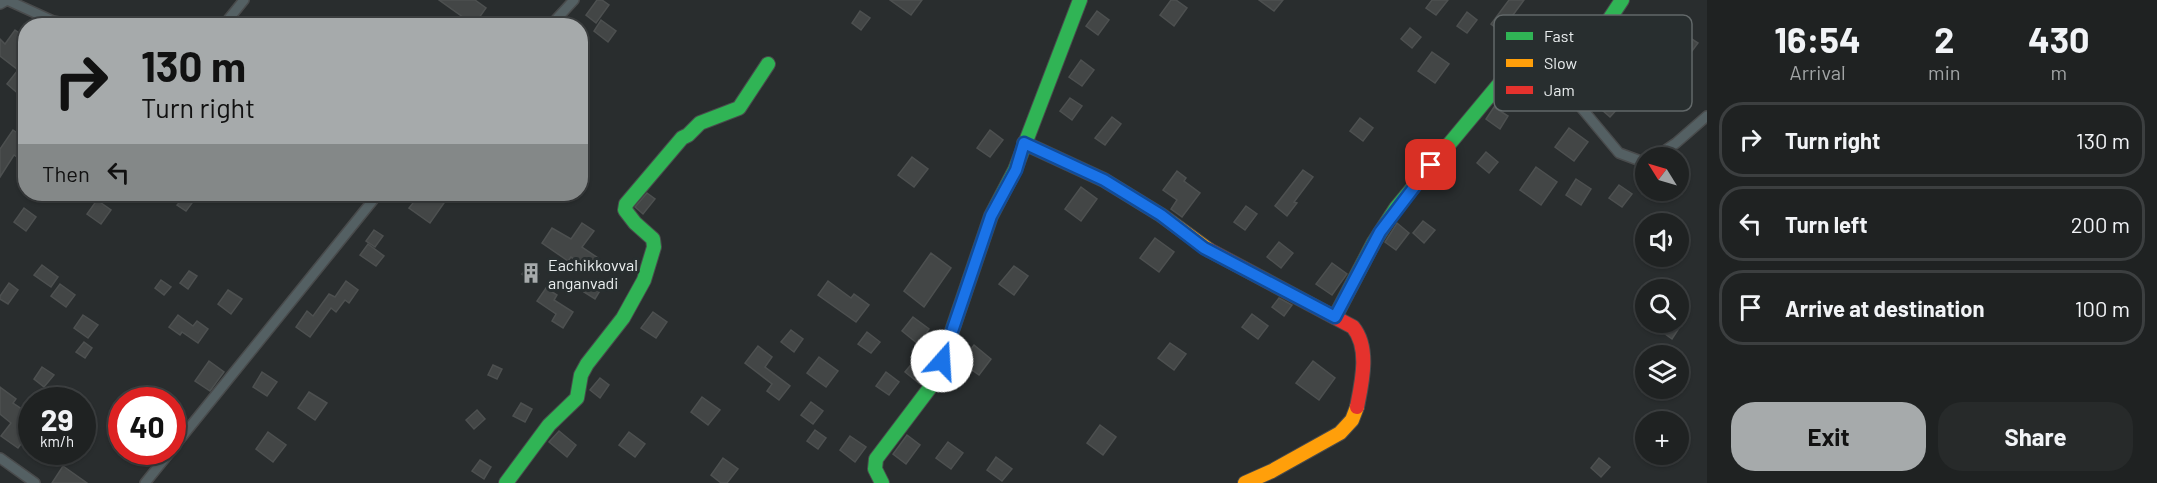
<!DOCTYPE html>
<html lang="en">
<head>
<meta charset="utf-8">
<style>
	body { margin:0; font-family:Barlow,sans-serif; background:#272a2a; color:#f1f3f6; height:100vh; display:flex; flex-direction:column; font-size:22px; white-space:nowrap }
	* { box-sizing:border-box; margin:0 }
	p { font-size:20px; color:#a1a4a5 }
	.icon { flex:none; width:33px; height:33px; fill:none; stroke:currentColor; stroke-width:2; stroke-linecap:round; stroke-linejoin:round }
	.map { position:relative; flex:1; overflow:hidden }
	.panel { display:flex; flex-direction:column; background:#1f2222; width:450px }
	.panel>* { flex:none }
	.guide { position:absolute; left:18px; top:18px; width:570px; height:183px; border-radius:24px; box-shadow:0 2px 4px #0004,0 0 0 2px #3c3f40; background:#a6aaab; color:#111; overflow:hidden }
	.needle { width:39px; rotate:307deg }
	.buttons { position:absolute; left:1635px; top:147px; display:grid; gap:12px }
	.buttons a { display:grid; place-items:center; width:54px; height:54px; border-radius:50%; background:#1f2222; box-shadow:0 2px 4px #0004,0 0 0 2px #3c3f40; font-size:30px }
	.speed { position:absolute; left:18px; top:387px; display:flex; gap:12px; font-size:30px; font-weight:700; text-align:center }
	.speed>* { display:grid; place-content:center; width:78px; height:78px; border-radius:50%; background:#1f2222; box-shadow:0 2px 4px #0004,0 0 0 2px #3c3f40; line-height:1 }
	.speed small { font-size:15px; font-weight:400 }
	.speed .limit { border:9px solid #d22; background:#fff; color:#111 }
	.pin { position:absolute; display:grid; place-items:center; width:51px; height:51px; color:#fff; margin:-26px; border-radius:12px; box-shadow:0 3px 9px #0006 }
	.me { position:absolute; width:66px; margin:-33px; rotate:19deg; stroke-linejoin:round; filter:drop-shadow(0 0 4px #0008) }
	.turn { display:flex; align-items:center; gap:21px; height:126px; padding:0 24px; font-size:27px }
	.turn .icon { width:78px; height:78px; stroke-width:2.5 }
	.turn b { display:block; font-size:42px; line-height:51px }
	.then { display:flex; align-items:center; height:57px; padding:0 24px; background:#0003; gap:12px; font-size:22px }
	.eta { display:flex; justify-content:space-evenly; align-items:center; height:102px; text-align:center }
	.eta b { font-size:36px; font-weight:700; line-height:42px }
	.cta { display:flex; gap:12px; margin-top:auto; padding:12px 24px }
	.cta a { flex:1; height:69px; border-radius:24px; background:#a6aaab; color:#111; font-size:24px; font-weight:700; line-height:69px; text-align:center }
	.cta a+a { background:#272a2a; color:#f1f3f6 }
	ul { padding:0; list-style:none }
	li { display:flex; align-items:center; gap:18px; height:75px; margin:0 12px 9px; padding:0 12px; border:3px solid #3c3f40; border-radius:24px }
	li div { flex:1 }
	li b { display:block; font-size:22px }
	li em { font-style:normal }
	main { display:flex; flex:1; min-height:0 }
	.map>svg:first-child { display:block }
	.building { fill:#434646; stroke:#4d5050; stroke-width:1.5 }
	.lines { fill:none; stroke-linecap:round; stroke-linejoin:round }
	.street-casing { stroke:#494b4c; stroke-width:12 }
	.fast-casing { stroke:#494b4c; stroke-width:16 }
	.slow-casing { stroke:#494b4c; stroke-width:16 }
	.jam-casing { stroke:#494b4c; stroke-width:16 }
	.street { stroke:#546063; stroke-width:9 }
	.fast { stroke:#30b455; stroke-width:14 }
	.slow { stroke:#ff9f0a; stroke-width:14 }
	.jam { stroke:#e5322d; stroke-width:14 }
	.route-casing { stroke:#114b97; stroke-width:15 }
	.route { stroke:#1a73e8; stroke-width:10 }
	.labels { text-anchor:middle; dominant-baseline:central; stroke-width:6; stroke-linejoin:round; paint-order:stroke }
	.poi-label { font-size:16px; fill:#eaeeef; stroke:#282e2f; text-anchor:start }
	.key { fill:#282e2f; stroke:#626869; stroke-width:1.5 }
	.key-label { font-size:16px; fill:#eaeeef }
</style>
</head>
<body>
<main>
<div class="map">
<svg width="1707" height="483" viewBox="0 0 1707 483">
	<rect width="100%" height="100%" fill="#292d2e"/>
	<g class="building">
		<polygon points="439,0 475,0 486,8 474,25"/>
		<polygon points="597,0 602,0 609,5 596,23 586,15"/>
		<polygon points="890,0 922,0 911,15"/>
		<polygon points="1171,0 1176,0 1187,8 1174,26 1160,15"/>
		<polygon points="1259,0 1283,0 1274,11"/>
		<polygon points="1432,0 1448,0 1436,15 1426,8"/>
		<polygon points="1509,0 1524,0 1510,19 1514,21 1504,34 1491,24"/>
		<polygon points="860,11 870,18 861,30 852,23"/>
		<polygon points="1097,11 1109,20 1098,35 1086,26"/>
		<polygon points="1467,12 1477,20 1467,33 1457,26"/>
		<polygon points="601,20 616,31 608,42 594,31"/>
		<polygon points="1678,23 1687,30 1684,34 1698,43 1689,55 1681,50 1684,46 1669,36"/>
		<polygon points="1410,28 1421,37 1412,48 1401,39"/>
		<polygon points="15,30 26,38 26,91 21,96 7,84 18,70 0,56 0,39 5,44"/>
		<polygon points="1432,52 1449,64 1435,83 1418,71"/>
		<polygon points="1081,60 1094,70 1082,86 1069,77"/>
		<polygon points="1615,81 1630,95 1610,117 1595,104"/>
		<polygon points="1070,98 1082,106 1072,120 1060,111"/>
		<polygon points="1494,107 1508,116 1500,129 1486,119"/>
		<polygon points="1112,117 1121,124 1105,145 1095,138"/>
		<polygon points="1360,118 1373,128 1363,141 1350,131"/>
		<polygon points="1569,128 1588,142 1574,161 1555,147"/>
		<polygon points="13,130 26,139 26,163 14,155 0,177 0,149"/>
		<polygon points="990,130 1003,140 990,157 977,148"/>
		<polygon points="1486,152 1498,162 1489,173 1477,163"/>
		<polygon points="912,157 928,169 914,187 898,175"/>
		<polygon points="1536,167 1557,182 1541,205 1520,190"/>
		<polygon points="1303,170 1313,177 1294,202 1297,203 1287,216 1275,206"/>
		<polygon points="1177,171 1186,178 1184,181 1200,193 1182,217 1171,209 1177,200 1163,190"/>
		<polygon points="1576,179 1591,189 1581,205 1566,195"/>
		<polygon points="1619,185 1632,194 1622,207 1609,198"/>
		<polygon points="1081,187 1097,199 1081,221 1065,209"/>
		<polygon points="647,193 655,199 643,214 635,207"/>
		<polygon points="420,194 430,194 444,203 430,223 409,208"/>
		<polygon points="184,197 192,203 186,211 177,205"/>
		<polygon points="97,200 111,210 101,224 87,214"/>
		<polygon points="1246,206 1257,214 1245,230 1234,222"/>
		<polygon points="24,208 36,217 26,231 14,222"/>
		<polygon points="1423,221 1435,230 1424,243 1413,233"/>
		<polygon points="582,223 594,231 582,247 598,258 590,269 571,257 568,261 542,243 552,228 571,239"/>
		<polygon points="1397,223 1409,233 1396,250 1385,242"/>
		<polygon points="374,230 383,236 375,247 366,241"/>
		<polygon points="1155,238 1174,252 1159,272 1140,258"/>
		<polygon points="1279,242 1293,253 1281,268 1267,257"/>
		<polygon points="368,244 384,256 376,266 360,255"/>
		<polygon points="931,253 951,268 924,307 904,291"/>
		<polygon points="1332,263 1347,274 1332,295 1316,284"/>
		<polygon points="42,265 58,277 51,287 34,275"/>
		<polygon points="528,266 539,274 532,282 522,274"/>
		<polygon points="1014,266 1028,276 1014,295 999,284"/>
		<polygon points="189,271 197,276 188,289 180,283"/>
		<polygon points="161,280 171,287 164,295 155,288"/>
		<polygon points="346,281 358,290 349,303 345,300 336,312 331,308 310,337 296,327 307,311 313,316 329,294 335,297"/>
		<polygon points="828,281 851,298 854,294 869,305 856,322 818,295"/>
		<polygon points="591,282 601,289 595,299 584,292"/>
		<polygon points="9,283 18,290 8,304 0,299 0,296"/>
		<polygon points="60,284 75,295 66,307 51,296"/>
		<polygon points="546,288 557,295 554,300 573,312 563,328 552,321 556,314 537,301"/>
		<polygon points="228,290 242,299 231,314 218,304"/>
		<polygon points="1279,298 1292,305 1284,316 1272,307"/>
		<polygon points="653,312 667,322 656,338 641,328"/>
		<polygon points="1252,314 1268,326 1258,339 1242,327"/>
		<polygon points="83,315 98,325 88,338 74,328"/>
		<polygon points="178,315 193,326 197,321 208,329 198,343 182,332 180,335 169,327"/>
		<polygon points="913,317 929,329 918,344 902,331"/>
		<polygon points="1661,322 1683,322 1672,339 1657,328"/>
		<polygon points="791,330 803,339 794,352 781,342"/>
		<polygon points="867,332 880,342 871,353 858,344"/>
		<polygon points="84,342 92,348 85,358 76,352"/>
		<polygon points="1170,343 1186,354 1174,370 1158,358"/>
		<polygon points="974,345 991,359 979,375 961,362"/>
		<polygon points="758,346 772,357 765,367 790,386 779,400 767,391 772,384 745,363"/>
		<polygon points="819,357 838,371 826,387 807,373"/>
		<polygon points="209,361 224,372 210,391 195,381"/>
		<polygon points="914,361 929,372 920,384 905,372"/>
		<polygon points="1313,361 1335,378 1319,400 1296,383"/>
		<polygon points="493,365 502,369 497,379 488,375"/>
		<polygon points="42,367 54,375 44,387 34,379"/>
		<polygon points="262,372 277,382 267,396 253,387"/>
		<polygon points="886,372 899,382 889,395 876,386"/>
		<polygon points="600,378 609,385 600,398 590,390"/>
		<polygon points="0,387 16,399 13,403 32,416 32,429 18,448 1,436 11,423 0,414"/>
		<polygon points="160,389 176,400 152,400"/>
		<polygon points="309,392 327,403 315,420 298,408"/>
		<polygon points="702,397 720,410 708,425 691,412"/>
		<polygon points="811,402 823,411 813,424 801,415"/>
		<polygon points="521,403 532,409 525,422 513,416"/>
		<polygon points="477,410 485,419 474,429 466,420"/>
		<polygon points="1100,425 1116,437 1103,455 1087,443"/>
		<polygon points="815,430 826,438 818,449 807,441"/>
		<polygon points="559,431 576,445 567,457 549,442"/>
		<polygon points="268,432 286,445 273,462 256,449"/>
		<polygon points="629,432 645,444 635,457 619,445"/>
		<polygon points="907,435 920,445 906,464 893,454"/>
		<polygon points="850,436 866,447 855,462 840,450"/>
		<polygon points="948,442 963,453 951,469 936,458"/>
		<polygon points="996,457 1012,469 1002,481 987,470"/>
		<polygon points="723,458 738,469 727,483 721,483 711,475"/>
		<polygon points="1599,458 1610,467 1601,477 1591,468"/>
		<polygon points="480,460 491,467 484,479 472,471"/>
		<polygon points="63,466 87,483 52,483"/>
	</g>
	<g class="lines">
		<g class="street-casing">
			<g id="street">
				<polyline points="0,4 7,0 53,21 80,26"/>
				<polyline points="223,26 244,0"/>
				<polyline points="550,26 574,0"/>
				<polyline points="1559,81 1619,153 1646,163"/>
				<polyline points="1654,158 1676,143 1707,116"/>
				<polyline points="172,449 378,194"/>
				<polyline points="0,458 35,483"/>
				<polyline points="145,483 170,452"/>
			</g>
		</g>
		<g class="fast-casing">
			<g id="fast">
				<polyline points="1335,317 1374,242 1396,208 1525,53 1559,81 1585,56 1622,0"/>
				<polyline points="506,483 549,425 577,398 581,375 587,364 623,318 644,280 654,247 653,239 635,223 625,210 626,204 682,138 688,135 700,123 739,108 768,64"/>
				<polyline points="882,483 875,469 876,459 935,381 991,216 1015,170 1080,0"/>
			</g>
		</g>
		<g class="slow-casing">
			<g id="slow">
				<polyline points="1024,143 1104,180 1161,215 1209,250"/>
				<polyline points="1245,483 1272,471 1340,433 1352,420 1357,407"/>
			</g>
		</g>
		<g class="jam-casing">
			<path id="jam" d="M1209,250L1353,327C1370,348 1362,382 1357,407"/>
		</g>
		<use href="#street" class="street"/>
		<use href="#fast" class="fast"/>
		<use href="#slow" class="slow"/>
		<use href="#jam" class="jam"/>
	</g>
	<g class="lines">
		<g class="route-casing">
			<polyline id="route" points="942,361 991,216 1016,170 1024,143 1104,180 1161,215 1204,248 1335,317 1380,232 1431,165"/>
		</g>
		<use href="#route" class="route"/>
	</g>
	<defs>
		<g id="building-bare" transform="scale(1.62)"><path d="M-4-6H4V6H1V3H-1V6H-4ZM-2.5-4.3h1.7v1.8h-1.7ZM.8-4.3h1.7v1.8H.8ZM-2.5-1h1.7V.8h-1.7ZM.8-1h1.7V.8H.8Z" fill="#a6aaab" stroke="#282e2f" stroke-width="2.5" paint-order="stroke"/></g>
	</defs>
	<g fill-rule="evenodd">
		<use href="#building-bare" x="531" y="273"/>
	</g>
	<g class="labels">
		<g class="poi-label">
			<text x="548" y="264">Eachikkovval<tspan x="548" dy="18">anganvadi</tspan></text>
		</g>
	</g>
	<rect x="1494" y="15" width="198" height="96" rx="9" class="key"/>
	<rect x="1506" y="32" width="27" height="8" fill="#30b455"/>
	<rect x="1506" y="59" width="27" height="8" fill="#ff9f0a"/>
	<rect x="1506" y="86" width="27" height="8" fill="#e5322d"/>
	<g class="key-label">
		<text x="1544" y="42">Fast</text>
		<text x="1544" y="69">Slow</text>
		<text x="1544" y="96">Jam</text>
	</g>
</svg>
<div class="buttons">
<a><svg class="needle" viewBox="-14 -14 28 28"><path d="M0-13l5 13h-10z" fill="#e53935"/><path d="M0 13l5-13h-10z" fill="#a1a4a5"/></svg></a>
<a><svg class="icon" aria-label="sound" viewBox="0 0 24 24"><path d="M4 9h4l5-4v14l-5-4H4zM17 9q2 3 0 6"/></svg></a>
<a><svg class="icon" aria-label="search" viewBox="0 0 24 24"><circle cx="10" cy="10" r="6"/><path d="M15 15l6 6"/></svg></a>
<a><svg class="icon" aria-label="layers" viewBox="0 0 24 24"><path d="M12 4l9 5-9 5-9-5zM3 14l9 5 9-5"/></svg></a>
<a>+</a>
</div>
<div class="speed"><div>29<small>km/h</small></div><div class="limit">40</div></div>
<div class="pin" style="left:1431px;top:165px;background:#d93025"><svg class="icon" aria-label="arrive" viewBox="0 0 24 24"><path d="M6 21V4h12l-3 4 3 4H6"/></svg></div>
<svg class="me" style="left:942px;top:361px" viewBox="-20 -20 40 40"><circle r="19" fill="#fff"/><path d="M0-13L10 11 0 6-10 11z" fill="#1a73e8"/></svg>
<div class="guide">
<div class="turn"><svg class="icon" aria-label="right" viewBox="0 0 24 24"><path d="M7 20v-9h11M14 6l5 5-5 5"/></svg><div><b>130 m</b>Turn right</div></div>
<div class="then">Then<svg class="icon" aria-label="left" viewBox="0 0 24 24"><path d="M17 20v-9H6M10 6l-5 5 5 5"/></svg></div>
</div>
</div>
<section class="panel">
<div class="eta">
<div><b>16:54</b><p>Arrival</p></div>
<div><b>2</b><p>min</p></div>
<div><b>430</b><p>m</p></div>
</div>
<ul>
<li><svg class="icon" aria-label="right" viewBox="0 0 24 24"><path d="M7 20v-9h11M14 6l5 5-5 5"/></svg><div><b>Turn right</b></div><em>130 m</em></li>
<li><svg class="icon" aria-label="left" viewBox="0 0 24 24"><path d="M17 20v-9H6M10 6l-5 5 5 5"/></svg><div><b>Turn left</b></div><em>200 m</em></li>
<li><svg class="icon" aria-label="arrive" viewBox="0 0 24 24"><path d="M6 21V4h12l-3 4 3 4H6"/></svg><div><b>Arrive at destination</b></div><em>100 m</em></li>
</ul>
<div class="cta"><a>Exit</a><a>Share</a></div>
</section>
</main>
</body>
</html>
